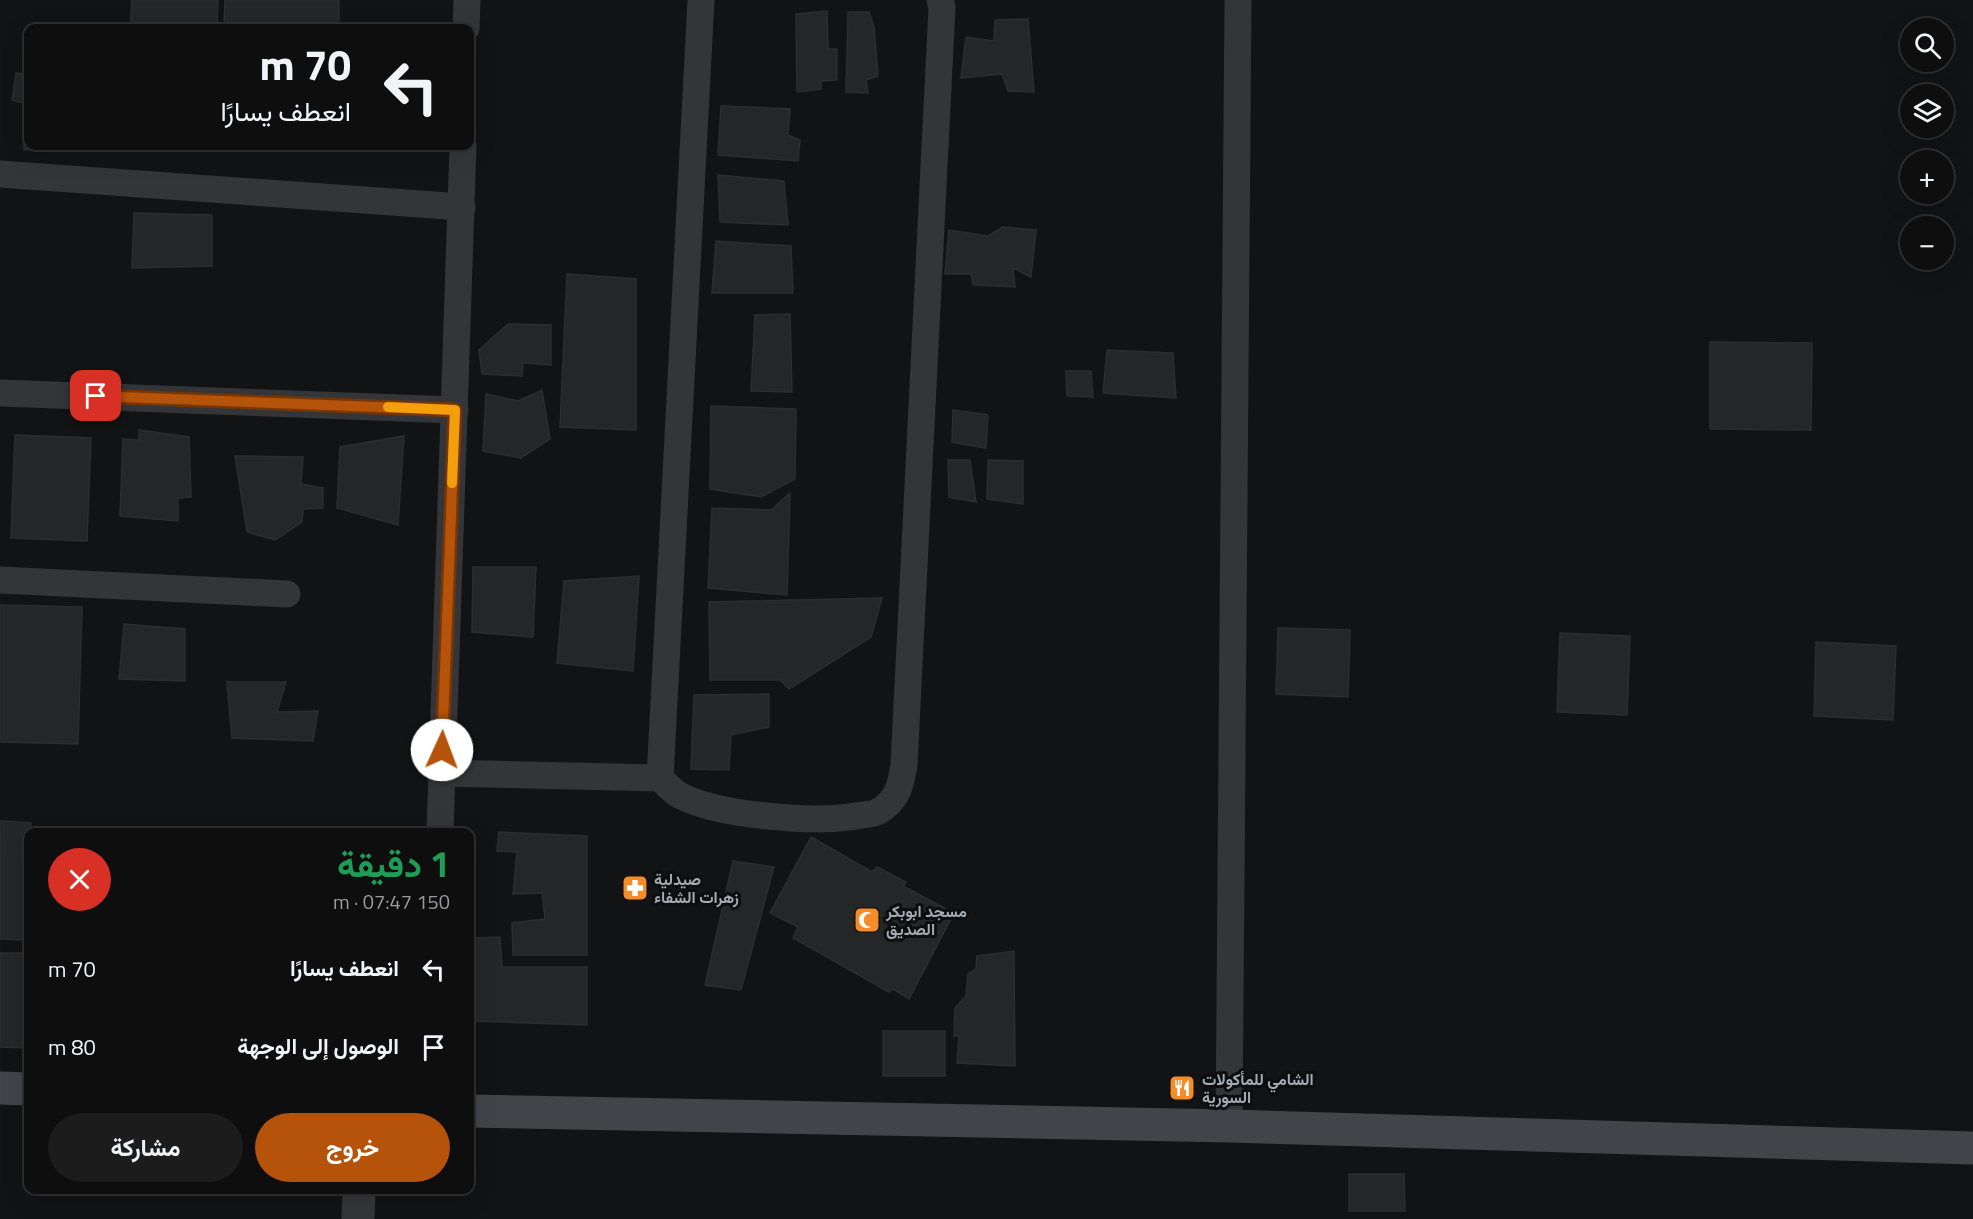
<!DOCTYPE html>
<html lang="ar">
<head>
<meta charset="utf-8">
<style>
	body { margin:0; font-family:"Titillium Web",Vazirmatn,sans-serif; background:#1c1c1d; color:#f1f3f6; direction:rtl; height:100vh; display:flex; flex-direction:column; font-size:22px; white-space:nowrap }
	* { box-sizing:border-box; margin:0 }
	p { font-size:20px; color:#9b9c9e }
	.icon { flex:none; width:33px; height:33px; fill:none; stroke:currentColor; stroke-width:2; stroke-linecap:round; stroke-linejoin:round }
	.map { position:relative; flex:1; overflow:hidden; direction:ltr }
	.side { position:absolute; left:24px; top:828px; width:450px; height:366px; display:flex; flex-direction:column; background:#0e0e0f; border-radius:12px; box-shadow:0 6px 24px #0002,0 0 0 2px #2e2e2f; direction:rtl }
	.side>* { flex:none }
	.guide { position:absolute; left:24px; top:24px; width:450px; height:126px; border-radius:12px; box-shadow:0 6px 24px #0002,0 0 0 2px #2e2e2f; direction:rtl; background:#0e0e0f; color:#f1f3f6; overflow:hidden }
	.tools { position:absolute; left:1900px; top:18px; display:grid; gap:12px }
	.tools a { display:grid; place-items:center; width:54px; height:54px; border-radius:50%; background:#0e0e0f; box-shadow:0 6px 24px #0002,0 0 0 2px #2e2e2f; font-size:30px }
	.pin { position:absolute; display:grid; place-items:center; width:51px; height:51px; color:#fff; margin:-26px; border-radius:12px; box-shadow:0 3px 9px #0006 }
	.me { position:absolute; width:66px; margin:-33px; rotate:2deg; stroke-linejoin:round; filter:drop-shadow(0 0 4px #0008) }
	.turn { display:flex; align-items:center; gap:21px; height:126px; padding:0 24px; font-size:27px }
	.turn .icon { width:78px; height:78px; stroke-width:2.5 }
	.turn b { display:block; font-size:42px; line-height:51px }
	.round { display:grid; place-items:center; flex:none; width:63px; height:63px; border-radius:32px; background:#1c1c1d }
	.head { display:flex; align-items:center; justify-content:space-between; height:102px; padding:0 24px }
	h1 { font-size:36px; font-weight:700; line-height:45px; color:#1e9e55 }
	.primary-button { display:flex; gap:12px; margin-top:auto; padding:12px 24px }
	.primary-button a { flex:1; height:69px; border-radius:36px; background:#b45309; color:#fff; font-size:24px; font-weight:700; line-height:69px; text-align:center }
	.primary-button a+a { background:#1c1c1d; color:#f1f3f6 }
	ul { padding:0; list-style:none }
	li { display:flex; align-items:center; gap:18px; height:78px; padding:0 24px }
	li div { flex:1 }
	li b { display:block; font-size:22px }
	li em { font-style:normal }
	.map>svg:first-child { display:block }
	.building { fill:#252628; stroke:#2c2d30; stroke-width:1.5 }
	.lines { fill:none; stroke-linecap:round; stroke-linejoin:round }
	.minor { stroke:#333539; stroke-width:27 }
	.tertiary { stroke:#333539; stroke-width:33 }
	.secondary { stroke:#414549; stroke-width:33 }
	.route-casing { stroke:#753606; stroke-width:15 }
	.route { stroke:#b45309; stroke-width:10 }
	.slow { stroke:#f59e0b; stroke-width:10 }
	.labels { text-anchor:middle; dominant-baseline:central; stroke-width:6; stroke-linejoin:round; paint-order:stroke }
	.poi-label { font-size:16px; font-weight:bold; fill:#a3acb5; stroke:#0d0e0f; text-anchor:start }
</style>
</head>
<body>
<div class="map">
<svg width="1973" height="1219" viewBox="0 0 1973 1219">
	<rect width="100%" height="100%" fill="#121314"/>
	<g class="building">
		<polygon points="132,0 218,0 217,28 130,28"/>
		<polygon points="225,0 339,0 339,28 224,28"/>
		<polygon points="827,11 828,49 837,49 837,80 821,81 821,89 797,92 796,14"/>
		<polygon points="848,12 869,12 874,27 878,76 866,80 868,93 846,92"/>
		<polygon points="1028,19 1034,92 1008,91 1002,74 961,78 966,37 994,41 995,20"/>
		<polygon points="16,73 28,74 28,146 51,146 52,149 24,150 23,103 12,100"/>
		<polygon points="721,106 790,109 788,135 800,140 798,161 718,155"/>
		<polygon points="718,175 784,181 788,225 720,222"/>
		<polygon points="134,213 212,215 212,266 132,268"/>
		<polygon points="1003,227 1036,230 1031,277 1013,268 1015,287 973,285 971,274 945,274 949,230 988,236"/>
		<polygon points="716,241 791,246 793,293 712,293"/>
		<polygon points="567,274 636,279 636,430 560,427"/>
		<polygon points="790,314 792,392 751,391 755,315"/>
		<polygon points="508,324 551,325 551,365 523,363 522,376 482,374 479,350"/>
		<polygon points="1710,342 1812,343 1811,430 1710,429"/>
		<polygon points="1107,350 1173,353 1176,398 1103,393"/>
		<polygon points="1066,371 1091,371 1093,397 1067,396"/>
		<polygon points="542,390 550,439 521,458 483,451 486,394 518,401"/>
		<polygon points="711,406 796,409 795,479 761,497 710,489"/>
		<polygon points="953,410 988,415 986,448 952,442"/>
		<polygon points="139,430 189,437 191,497 178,498 178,521 120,516 123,439 139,440"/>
		<polygon points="15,435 91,438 87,541 11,538"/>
		<polygon points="404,436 398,525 337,508 340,447"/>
		<polygon points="235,456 303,457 301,484 323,488 323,508 303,509 302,522 275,540 247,532"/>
		<polygon points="948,460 970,460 976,502 949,497"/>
		<polygon points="988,460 1023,461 1023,504 987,499"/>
		<polygon points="790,493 787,595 708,588 712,508 771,510"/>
		<polygon points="473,567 536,567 533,637 472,632"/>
		<polygon points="639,576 633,671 557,663 564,581"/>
		<polygon points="882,598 871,637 789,689 780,680 710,680 709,602"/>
		<polygon points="0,605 82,607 78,744 0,742"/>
		<polygon points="124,624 185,629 185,681 119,679"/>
		<polygon points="1278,628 1350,630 1348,697 1276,694"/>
		<polygon points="1560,633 1630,636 1627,715 1557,712"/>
		<polygon points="1816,642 1896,646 1893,720 1814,716"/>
		<polygon points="227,682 286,682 277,712 318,711 313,741 232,738"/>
		<polygon points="769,694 769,727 731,735 729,770 691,769 694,695"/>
		<polygon points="0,821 31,823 30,832 28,832 23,940 0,939"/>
		<polygon points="499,832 587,836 587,955 513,955 512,923 545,919 542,893 513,894 517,852 497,851"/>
		<polygon points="811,837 872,872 877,867 906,882 903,886 954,913 909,999 893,989 889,992 793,938 798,927 770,913"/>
		<polygon points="733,861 774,867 741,990 705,985"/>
		<polygon points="500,937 502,967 587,967 587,1025 470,1021 470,938"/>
		<polygon points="1014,951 1015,1066 957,1063 959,1036 954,1036 955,1008 966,996 968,974 976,969 977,956"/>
		<polygon points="0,953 28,953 28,1048 0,1047"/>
		<rect x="883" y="1031" width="62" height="45"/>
		<polygon points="1349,1174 1404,1174 1405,1211 1349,1211"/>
	</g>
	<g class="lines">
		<g class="minor">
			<path d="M701,0L660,778C667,785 673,792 681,796C721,816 818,824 862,815C868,814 875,814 879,811C898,800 901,784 904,765L942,7L940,0"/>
			<polyline points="466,28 467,0"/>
			<polyline points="0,174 462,207"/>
			<polyline points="0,393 455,410"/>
			<polyline points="0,580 287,594"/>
			<polyline points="442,773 660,778"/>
			<polyline points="440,832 463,146"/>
			<polyline points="1229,1126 1238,0"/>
		</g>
		<polyline class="tertiary" points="358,1219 359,1190"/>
		<g class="secondary">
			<polyline points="0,1088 28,1089"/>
			<polyline points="470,1111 1229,1126 1973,1148"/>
		</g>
	</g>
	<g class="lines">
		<g class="route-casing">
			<polyline id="route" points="96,396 455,410 442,750"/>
		</g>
		<use href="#route" class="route"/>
		<polyline class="slow" points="388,407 455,410 452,483"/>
	</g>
	<defs>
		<g id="pharmacy-square" transform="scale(1.35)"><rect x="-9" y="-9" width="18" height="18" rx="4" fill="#f68c28" stroke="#0d0e0f"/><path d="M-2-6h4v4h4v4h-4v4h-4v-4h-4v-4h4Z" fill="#fff"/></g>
		<g id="mosque-square" transform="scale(1.35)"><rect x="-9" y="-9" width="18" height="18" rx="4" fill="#f68c28" stroke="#0d0e0f"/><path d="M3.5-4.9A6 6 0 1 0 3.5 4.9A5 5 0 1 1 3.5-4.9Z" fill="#fff"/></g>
		<g id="restaurant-square" transform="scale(1.35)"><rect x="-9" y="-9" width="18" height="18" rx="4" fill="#f68c28" stroke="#0d0e0f"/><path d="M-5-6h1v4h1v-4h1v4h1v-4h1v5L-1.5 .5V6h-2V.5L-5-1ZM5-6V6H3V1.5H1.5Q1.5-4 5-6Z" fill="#fff"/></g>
	</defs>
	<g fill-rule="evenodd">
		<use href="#pharmacy-square" x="635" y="888"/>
		<use href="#mosque-square" x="867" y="920"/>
		<use href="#restaurant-square" x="1182" y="1088"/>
	</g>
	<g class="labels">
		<g class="poi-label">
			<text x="654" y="879">صيدلية<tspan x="654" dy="18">زهرات الشفاء</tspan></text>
			<text x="886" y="911">مسجد ابوبكر<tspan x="886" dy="18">الصديق</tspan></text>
			<text x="1202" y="1079">الشامي للمأكولات<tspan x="1202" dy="18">السورية</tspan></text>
		</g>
	</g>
</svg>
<div class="tools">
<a><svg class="icon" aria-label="search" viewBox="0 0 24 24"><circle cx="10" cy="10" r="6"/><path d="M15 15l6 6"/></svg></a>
<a><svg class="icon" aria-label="layers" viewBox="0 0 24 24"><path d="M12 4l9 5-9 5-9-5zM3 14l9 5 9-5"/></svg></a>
<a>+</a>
<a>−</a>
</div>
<div class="pin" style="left:96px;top:396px;background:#d93025"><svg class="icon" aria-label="arrive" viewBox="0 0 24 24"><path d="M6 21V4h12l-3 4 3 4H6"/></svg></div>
<svg class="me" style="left:442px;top:750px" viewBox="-20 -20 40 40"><circle r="19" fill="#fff"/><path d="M0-13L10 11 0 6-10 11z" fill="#b45309"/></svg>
<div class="guide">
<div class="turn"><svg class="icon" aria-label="left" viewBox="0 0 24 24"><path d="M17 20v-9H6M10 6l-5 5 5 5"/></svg><div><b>70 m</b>انعطف يسارًا</div></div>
</div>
<section class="side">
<div class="head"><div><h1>1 دقيقة</h1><p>150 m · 07:47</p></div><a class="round" style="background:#d93025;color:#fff"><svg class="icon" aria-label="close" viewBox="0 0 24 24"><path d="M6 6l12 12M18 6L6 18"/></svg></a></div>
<ul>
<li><svg class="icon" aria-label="left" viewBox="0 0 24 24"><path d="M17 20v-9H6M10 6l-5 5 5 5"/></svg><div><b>انعطف يسارًا</b></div><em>70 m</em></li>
<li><svg class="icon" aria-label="arrive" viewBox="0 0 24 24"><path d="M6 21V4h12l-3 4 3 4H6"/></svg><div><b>الوصول إلى الوجهة</b></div><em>80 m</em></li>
</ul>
<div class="primary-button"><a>خروج</a><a>مشاركة</a></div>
</section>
</div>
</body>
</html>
